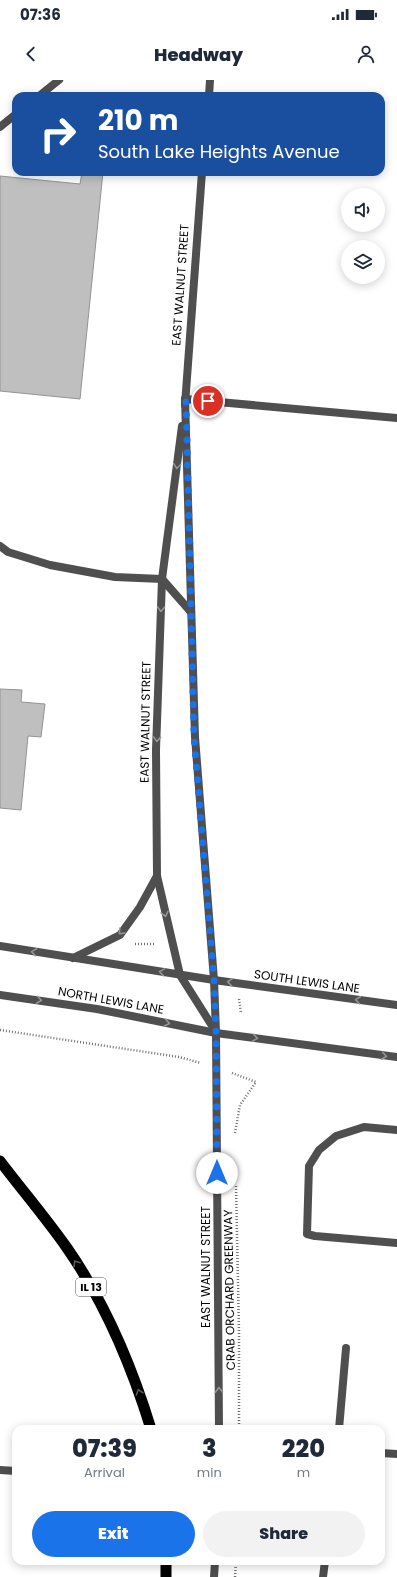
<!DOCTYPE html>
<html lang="en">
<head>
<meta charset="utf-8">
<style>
	body { margin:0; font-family:Poppins,sans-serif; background:#f2f2f3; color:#1f2937; height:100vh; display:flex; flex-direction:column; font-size:15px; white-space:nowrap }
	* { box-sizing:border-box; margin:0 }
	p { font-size:13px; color:#747a83 }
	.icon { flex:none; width:22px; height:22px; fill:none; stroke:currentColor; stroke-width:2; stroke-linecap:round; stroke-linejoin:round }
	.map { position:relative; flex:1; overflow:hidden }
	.drawer { position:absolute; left:12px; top:1345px; width:373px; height:140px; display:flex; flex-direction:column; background:#fff; border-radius:12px; box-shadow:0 2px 10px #0003 }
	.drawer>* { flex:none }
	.guide { position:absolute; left:12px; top:12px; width:373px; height:84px; border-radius:12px; box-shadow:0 2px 10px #0003; background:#1a4fa0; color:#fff; overflow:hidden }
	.fabs { position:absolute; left:341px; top:108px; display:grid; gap:8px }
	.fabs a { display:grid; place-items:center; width:44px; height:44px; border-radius:50%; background:#fff; box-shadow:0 2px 10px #0003; font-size:20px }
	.pin { position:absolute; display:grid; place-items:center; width:34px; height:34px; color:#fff; margin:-17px; border:2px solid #fff; border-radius:50%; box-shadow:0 1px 4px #0007 }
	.me { position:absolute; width:44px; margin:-22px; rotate:0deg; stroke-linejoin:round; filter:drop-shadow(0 0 3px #0008) }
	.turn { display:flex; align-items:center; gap:14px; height:84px; padding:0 20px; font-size:18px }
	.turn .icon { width:52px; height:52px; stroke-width:2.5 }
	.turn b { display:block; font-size:28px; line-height:34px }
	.eta { display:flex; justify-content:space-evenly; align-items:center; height:68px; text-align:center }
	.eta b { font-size:24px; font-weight:800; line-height:28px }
	.action { display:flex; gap:8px; margin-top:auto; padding:8px 20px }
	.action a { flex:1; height:46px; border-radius:24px; background:#1a73e8; color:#fff; font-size:16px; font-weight:800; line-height:46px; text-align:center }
	.action a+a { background:#f2f2f3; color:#1f2937 }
	.status { display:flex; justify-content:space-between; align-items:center; height:28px; padding:0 20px; background:#fff; direction:ltr }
	.status svg { height:11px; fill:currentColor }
	header { display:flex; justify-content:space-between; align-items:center; height:52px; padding:0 20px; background:#fff; font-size:18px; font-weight:800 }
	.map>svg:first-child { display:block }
	.building { fill:#bfbfbf; stroke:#939393 }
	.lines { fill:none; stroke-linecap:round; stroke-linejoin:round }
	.path { stroke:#717171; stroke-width:2.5; stroke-dasharray:1 2; stroke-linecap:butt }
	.service { stroke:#4f4f4f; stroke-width:8 }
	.minor { stroke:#4f4f4f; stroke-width:8 }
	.tertiary { stroke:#4f4f4f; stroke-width:8 }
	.trunk { stroke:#000; stroke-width:11 }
	.oneway { stroke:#959595 }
	.oneway2 { stroke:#595959 }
	.route { stroke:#1a73e8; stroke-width:7; stroke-dasharray:0 12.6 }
	.labels { text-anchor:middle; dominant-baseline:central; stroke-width:3; stroke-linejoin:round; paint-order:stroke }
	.shield { fill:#fff; stroke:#4c4c4c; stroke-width:1 }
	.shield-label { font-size:11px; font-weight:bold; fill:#000 }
	.street-label { font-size:12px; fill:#000; stroke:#fff }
</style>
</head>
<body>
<div class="status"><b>07:36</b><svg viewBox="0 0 49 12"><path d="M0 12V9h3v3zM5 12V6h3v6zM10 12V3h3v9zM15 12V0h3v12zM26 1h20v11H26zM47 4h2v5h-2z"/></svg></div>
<header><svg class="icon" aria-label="back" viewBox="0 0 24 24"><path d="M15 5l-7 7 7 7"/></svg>Headway<svg class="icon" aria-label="person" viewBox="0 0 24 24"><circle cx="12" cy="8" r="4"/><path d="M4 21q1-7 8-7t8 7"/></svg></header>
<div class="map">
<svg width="397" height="1497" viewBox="0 0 397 1497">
	<rect width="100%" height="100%" fill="#fff"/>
	<g class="building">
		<polygon points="82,92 103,92 80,319 0,311 0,96 80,104"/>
		<polygon points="0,609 22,610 21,622 45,624 41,657 28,656 21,730 0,728"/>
	</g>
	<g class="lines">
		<g class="path">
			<polyline points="135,864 156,864"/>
			<polyline points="239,919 241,933"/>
			<polyline points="0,950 179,977 201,983"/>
			<polyline points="232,993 256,1002 240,1025 235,1053"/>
			<polyline points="236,1106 239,1252 239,1349"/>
			<polyline points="235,1497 236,1481"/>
		</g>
		<g class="service">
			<polyline points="0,466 8,472 50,485 115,497 162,499 191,532"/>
			<polyline points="397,1050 364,1047 336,1056 319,1070 309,1086 307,1154 315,1156 397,1163"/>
			<polyline points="339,1349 346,1268"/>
			<polyline points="381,1373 397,1374"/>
			<polyline points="323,1497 325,1481"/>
		</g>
		<g class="minor">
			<polyline points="39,16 59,0"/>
			<polyline points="0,47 16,34"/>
			<polyline points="185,319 397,338"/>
			<polyline points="0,1390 16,1391"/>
		</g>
		<g class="tertiary">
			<polyline points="209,16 210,0"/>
			<polyline points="185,319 195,657 214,900 216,953 219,1349"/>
			<polyline points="185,325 202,92"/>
			<polyline points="182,346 162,499 156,670 157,796 180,895 216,952"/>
			<polyline points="0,866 214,900 397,925"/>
			<polyline points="73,878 120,855 140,827 157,796"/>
			<polyline points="0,915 97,929 216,953 397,977"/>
			<polyline points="214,1497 215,1481"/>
		</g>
		<g class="trunk">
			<path d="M0,1081C22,1110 46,1138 67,1168C104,1221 132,1287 151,1349"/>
			<polyline points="166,1481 166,1497"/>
		</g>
	</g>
	<defs><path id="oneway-chevron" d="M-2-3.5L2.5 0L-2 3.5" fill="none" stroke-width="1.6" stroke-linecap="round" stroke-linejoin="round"/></defs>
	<g class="oneway">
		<use href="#oneway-chevron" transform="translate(177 386) rotate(97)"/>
		<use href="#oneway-chevron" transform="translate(161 529) rotate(92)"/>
		<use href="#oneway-chevron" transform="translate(157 659) rotate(92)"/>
		<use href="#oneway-chevron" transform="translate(165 834) rotate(77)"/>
		<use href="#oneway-chevron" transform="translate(121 852) rotate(135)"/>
		<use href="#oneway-chevron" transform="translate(34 872) rotate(-171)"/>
		<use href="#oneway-chevron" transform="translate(162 892) rotate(-171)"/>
		<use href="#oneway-chevron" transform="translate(230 902) rotate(-172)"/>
		<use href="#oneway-chevron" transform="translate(39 920) rotate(8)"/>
		<use href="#oneway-chevron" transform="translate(358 920) rotate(-172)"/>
		<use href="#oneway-chevron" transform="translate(167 943) rotate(12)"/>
		<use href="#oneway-chevron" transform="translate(255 958) rotate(8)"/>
		<use href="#oneway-chevron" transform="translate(384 976) rotate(7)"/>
		<use href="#oneway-chevron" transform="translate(219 1310) rotate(-91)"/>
	</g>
	<g class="oneway2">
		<use href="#oneway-chevron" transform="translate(76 1183) rotate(-122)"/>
		<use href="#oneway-chevron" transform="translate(139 1312) rotate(-109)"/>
	</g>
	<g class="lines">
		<polyline class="route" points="208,321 186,319 194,657 214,900 216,953 217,1093"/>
	</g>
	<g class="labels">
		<rect class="shield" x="76" y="1198" width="30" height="18" rx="3"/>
		<g class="shield-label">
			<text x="91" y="1207">IL 13</text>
		</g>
		<g class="street-label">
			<text transform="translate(180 205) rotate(-86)">EAST WALNUT STREET</text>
			<text transform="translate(145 642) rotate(-89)">EAST WALNUT STREET</text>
			<text transform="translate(307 901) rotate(8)">SOUTH LEWIS LANE</text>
			<text transform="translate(111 920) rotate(10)">NORTH LEWIS LANE</text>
			<text transform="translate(205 1187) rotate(-90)">EAST WALNUT STREET</text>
			<text transform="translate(229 1210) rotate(-91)">CRAB ORCHARD GREENWAY</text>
		</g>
	</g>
</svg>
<div class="fabs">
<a><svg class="icon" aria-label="sound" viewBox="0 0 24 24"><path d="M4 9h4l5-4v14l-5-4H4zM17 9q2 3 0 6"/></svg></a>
<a><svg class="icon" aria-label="layers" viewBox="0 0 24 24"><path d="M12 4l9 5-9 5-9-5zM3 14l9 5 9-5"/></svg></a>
</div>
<div class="pin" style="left:208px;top:321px;background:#d93025"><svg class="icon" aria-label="arrive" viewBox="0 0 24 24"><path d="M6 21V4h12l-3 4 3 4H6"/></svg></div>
<svg class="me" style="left:217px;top:1093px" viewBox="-20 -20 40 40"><circle r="19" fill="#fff"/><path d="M0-13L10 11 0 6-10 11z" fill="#1a73e8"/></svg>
<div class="guide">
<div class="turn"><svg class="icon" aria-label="right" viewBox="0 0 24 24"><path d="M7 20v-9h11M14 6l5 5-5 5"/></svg><div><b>210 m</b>South Lake Heights Avenue</div></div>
</div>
<section class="drawer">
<div class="eta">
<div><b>07:39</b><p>Arrival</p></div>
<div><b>3</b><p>min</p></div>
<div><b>220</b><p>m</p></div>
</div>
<div class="action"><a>Exit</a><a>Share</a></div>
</section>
</div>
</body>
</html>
